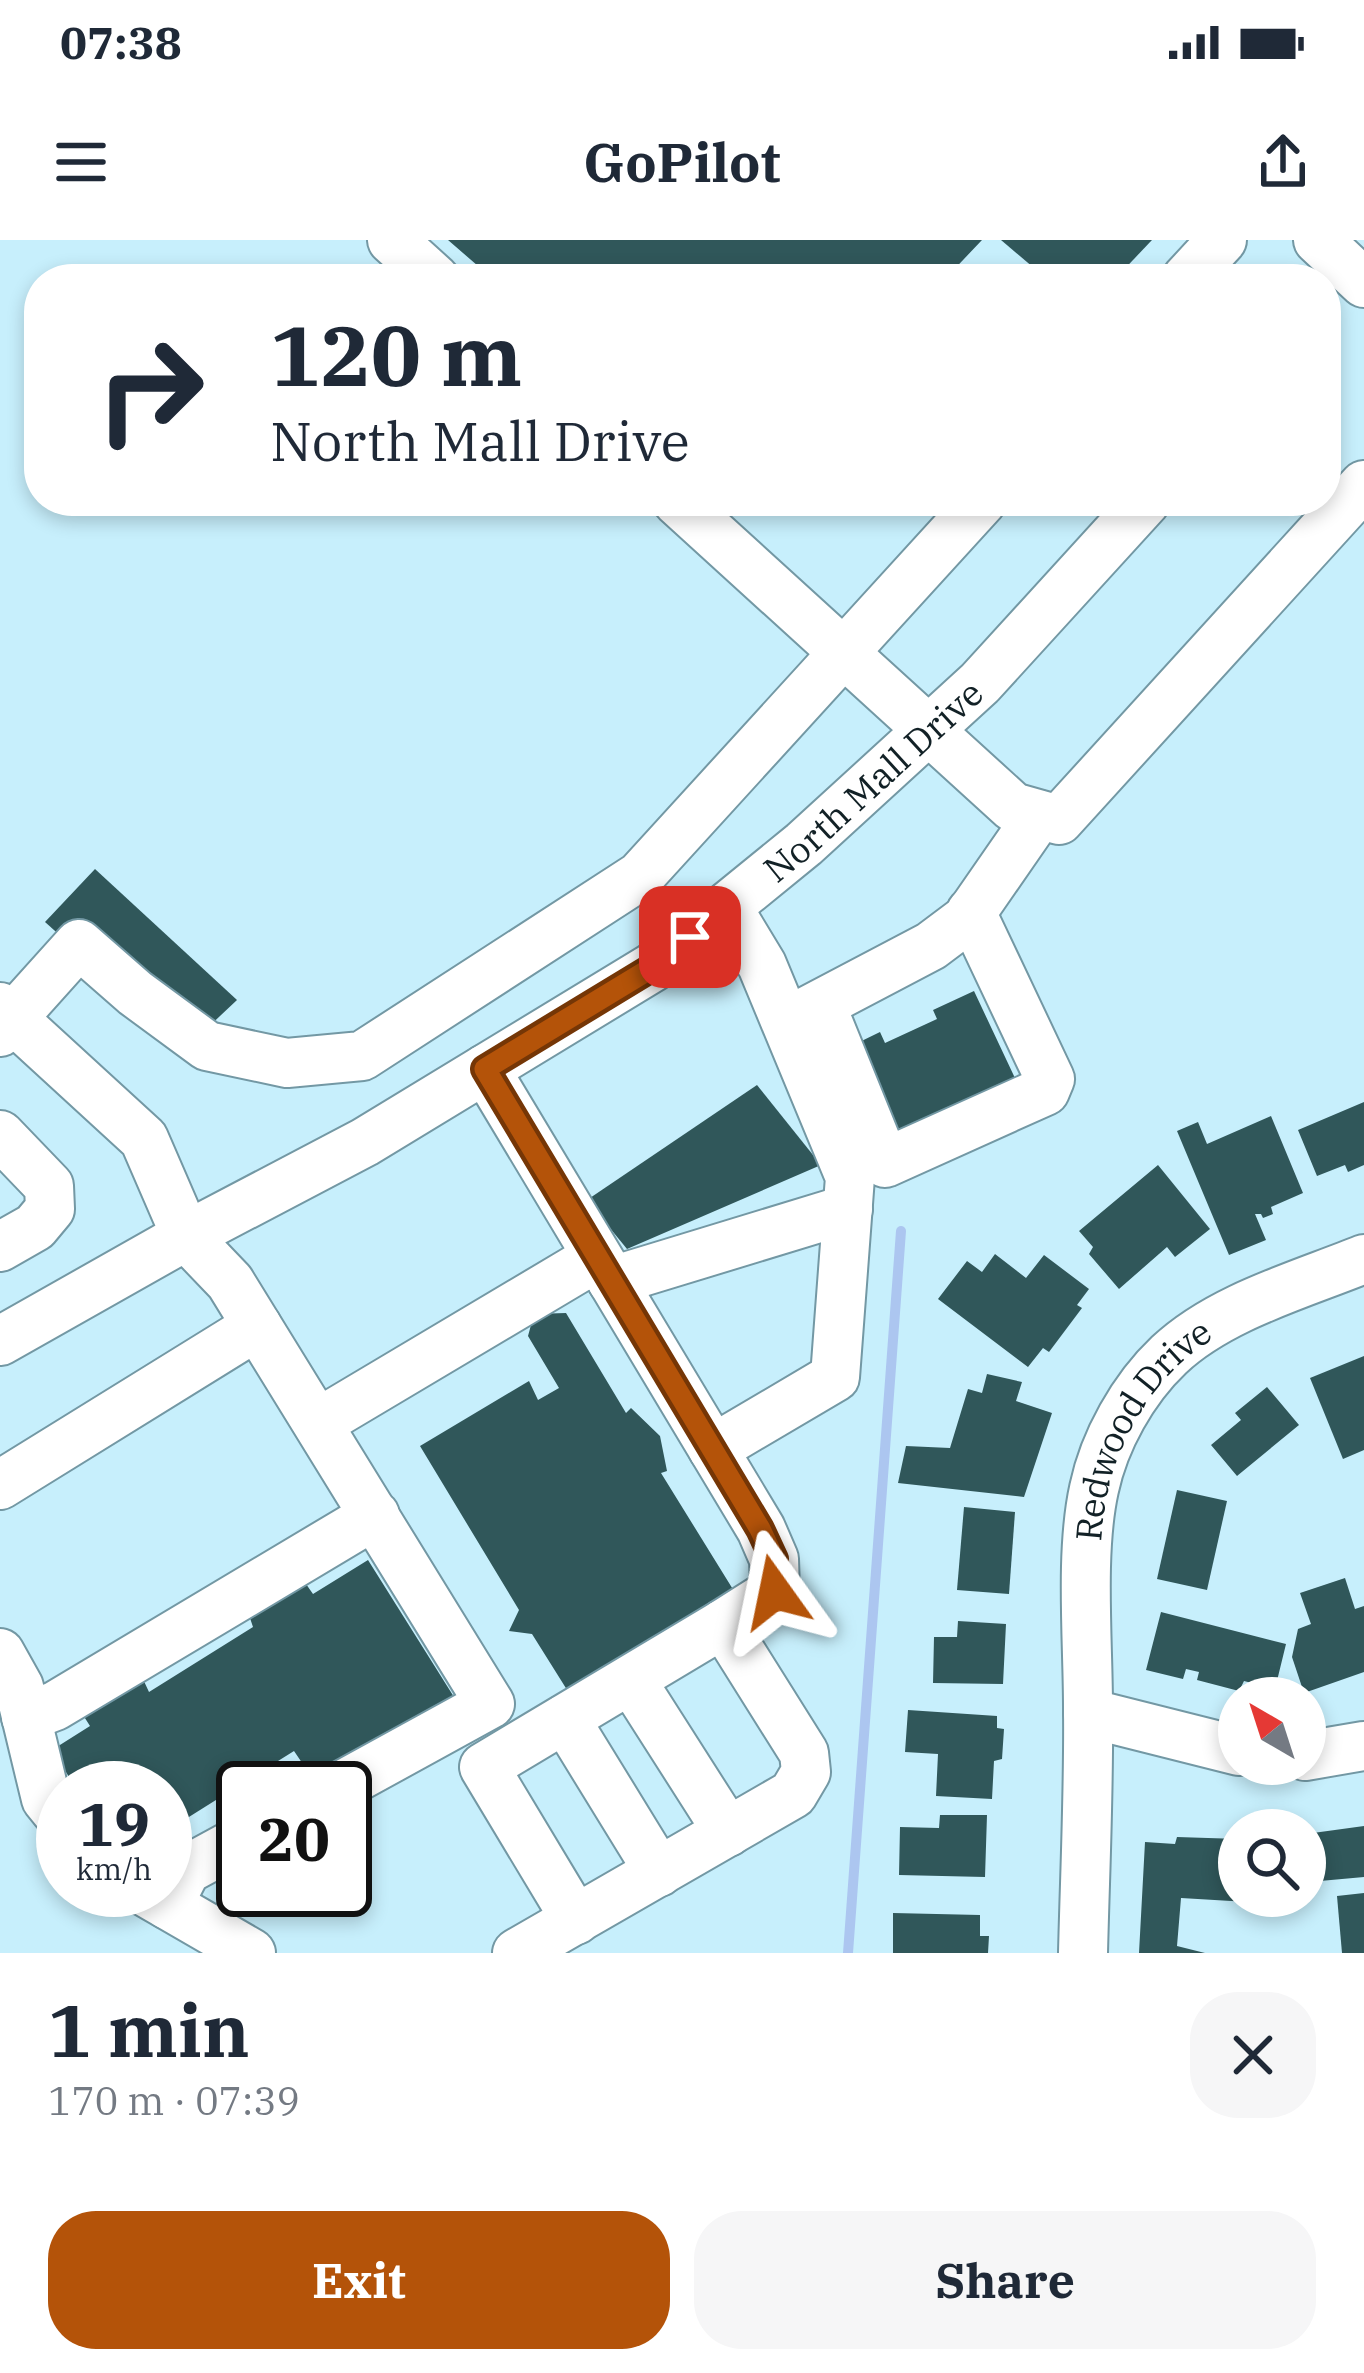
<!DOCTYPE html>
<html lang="en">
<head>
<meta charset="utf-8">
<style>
	body { margin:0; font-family:"IBM Plex Serif",serif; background:#f6f6f7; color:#1f2937; height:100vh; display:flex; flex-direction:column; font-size:45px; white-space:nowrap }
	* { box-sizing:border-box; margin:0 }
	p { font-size:39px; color:#747a83 }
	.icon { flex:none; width:66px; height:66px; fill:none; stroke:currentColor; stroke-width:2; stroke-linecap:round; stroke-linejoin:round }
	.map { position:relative; height:1713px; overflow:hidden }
	.side { display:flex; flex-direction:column; background:#fff; flex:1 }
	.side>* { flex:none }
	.guide { position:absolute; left:24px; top:24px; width:1317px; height:252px; border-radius:48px; box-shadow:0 6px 18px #0003; background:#fff; color:#1f2937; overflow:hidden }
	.needle { width:78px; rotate:321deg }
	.tools { position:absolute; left:1218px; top:1437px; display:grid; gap:24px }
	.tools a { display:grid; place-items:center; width:108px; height:108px; border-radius:50%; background:#fff; box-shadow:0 6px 18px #0003; font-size:60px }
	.speed { position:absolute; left:36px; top:1521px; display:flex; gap:24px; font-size:60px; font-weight:700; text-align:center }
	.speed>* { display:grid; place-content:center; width:156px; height:156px; border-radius:50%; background:#fff; box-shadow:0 6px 18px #0003; line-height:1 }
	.speed small { font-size:30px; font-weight:400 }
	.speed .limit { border:6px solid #111; border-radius:18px; background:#fff; color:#111 }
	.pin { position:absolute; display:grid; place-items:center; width:102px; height:102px; color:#fff; margin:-51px; border-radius:24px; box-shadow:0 6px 18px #0006 }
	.me { position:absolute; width:132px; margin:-66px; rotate:348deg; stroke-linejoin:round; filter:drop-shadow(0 0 9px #0008) }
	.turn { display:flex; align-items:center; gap:42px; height:252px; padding:0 48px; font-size:54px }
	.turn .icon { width:156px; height:156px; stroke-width:2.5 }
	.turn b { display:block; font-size:84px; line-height:102px }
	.round { display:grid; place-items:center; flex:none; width:126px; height:126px; border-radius:48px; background:#f6f6f7 }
	.headline { display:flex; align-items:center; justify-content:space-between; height:204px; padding:0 48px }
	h1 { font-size:72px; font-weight:700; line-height:90px }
	.button { display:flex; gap:24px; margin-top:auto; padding:24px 48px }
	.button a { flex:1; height:138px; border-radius:48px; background:#b45309; color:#fff; font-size:48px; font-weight:700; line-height:138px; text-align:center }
	.button a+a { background:#f6f6f7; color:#1f2937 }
	.status { display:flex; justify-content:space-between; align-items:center; height:84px; padding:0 60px; background:#fff; direction:ltr }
	.status svg { height:33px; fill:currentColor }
	header { display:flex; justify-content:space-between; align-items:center; height:156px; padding:0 48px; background:#fff; font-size:54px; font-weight:700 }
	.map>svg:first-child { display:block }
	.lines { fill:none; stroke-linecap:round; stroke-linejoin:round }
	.stream { stroke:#acc6f0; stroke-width:10 }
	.building { fill:#30575a }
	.minor-casing { stroke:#7398a4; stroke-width:52 }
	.minor { stroke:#fff; stroke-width:48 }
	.route-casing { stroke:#753606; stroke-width:30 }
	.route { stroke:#b45309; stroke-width:21 }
	.labels { text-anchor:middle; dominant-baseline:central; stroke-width:12; stroke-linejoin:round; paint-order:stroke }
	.street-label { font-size:36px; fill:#122126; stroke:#c7effc }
</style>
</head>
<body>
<div class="status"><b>07:38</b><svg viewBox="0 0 49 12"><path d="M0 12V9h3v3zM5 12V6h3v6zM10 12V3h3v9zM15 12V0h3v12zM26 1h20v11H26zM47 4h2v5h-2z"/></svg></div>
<header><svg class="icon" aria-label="menu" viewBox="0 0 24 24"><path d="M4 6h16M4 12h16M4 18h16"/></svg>GoPilot<svg class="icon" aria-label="share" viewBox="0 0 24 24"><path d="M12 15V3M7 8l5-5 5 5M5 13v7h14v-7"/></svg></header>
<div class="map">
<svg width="1364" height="1713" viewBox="0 0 1364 1713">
	<rect width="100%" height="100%" fill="#c7effc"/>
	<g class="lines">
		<polyline class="stream" points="848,1713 901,991"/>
	</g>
	<g class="building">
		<polygon points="448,0 982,0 945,39 615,39 598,24 584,39 493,39"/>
		<polygon points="1001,0 1152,0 1115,39 1047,39"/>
		<polygon points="95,629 237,760 186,808 45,682"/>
		<polygon points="974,751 1021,851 889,913 841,811 880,792 885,803 937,779 933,770"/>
		<polygon points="757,845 821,925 627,1009 587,960"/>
		<polygon points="1364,862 1364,925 1348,932 1345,925 1317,936 1298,890"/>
		<polygon points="1271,876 1303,953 1271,967 1273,974 1263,978 1261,974 1255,974 1266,1000 1229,1015 1177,891 1198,882 1207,904"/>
		<polygon points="1158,925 1210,989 1175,1017 1167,1007 1119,1049 1089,1014 1093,1007 1079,991"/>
		<polygon points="995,1014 1026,1038 1044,1015 1089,1049 1077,1065 1082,1068 1049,1112 1043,1108 1028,1127 938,1059 967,1021 982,1032"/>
		<polygon points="566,1073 626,1173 631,1168 660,1196 667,1231 661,1233 734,1351 569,1453 532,1394 509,1391 519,1370 420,1206 529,1141 538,1160 559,1148 528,1096 534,1074"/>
		<polygon points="1364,1116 1364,1210 1343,1219 1310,1138"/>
		<polygon points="987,1134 1022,1142 1016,1161 1052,1173 1024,1257 898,1243 906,1206 950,1208 968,1149 982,1153"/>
		<polygon points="1267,1147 1299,1185 1237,1236 1211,1205 1241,1180 1235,1173"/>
		<polygon points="1177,1250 1227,1261 1207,1350 1157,1339"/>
		<polygon points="964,1267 1015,1272 1009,1354 957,1350"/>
		<polygon points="368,1320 454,1457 313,1539 294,1511 165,1592 165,1548 76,1548 52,1510 90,1486 83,1475 142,1437 149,1452 253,1387 249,1375 306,1344 313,1354"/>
		<polygon points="1345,1338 1355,1369 1364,1366 1364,1432 1304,1453 1292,1417 1298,1389 1311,1384 1300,1353"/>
		<polygon points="1161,1372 1286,1404 1275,1449 1244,1441 1239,1451 1197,1440 1199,1432 1186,1429 1183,1439 1146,1430"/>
		<polygon points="958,1381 1006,1384 1003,1444 933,1443 934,1397 957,1397"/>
		<polygon points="908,1470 997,1476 997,1488 1004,1489 1002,1519 994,1521 992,1559 936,1556 938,1514 905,1512"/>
		<polygon points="940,1575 987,1575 985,1637 899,1635 900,1587 939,1588"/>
		<polygon points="1364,1586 1364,1637 1320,1641 1313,1593"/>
		<polygon points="1177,1597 1239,1599 1239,1656 1249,1656 1248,1662 1181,1658 1177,1706 1205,1713 1139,1713 1145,1602 1175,1604"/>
		<polygon points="1364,1653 1364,1713 1342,1713 1337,1656"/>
		<polygon points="893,1673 980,1675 980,1696 989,1696 988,1713 893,1713"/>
	</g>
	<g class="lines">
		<g class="minor-casing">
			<g id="minor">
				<polyline points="392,0 435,39"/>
				<polyline points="1318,0 1364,43"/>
				<polyline points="1186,39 1222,0"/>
				<polyline points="677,261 1013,567 1059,580 1364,245"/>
				<polyline points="821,765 885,923 1045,851 1050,839 971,672"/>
				<polyline points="0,767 144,899 186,996 230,1042 490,1464 337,1548"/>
				<polyline points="796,777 931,706 967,679 1039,575"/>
				<polyline points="0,792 79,704 135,753 207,806 287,823 362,816 640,636 982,261"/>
				<polyline points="485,829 761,1289 774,1319 775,1351 723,1384 804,1513 806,1532 793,1554 517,1713"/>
				<polyline points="0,895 49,946 50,969 35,987 0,1007"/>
				<polyline points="612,1041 848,969"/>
				<path id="s1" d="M0,1101L186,996L365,902L653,727L804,604L980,443L1146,261"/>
				<polyline points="318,1183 597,1017"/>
				<polyline points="713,1209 835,1137 850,937 762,725 727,667"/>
				<polyline points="0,1245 257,1086"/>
				<polyline points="0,1413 19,1447 46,1559 63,1580"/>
				<polyline points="631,1440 728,1592"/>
				<polyline points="1088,1473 1239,1511"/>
				<polyline points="26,1477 55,1466 375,1275"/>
				<polyline points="565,1479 659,1632"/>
				<polyline points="1305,1516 1364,1506"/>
				<polyline points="142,1650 251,1713"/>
				<polyline points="168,1665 186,1630 243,1599"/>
				<polyline points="576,1680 484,1527 723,1384"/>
				<path id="s2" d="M1083,1713C1085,1631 1089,1549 1088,1467C1088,1401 1080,1312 1094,1249C1104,1201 1133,1149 1169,1115C1220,1067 1300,1045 1364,1019"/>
			</g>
		</g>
		<use href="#minor" class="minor"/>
	</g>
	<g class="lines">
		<g class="route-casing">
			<polyline id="route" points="690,697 653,727 485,829 760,1289 774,1319 775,1352"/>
		</g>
		<use href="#route" class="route"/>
	</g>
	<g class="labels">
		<g class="street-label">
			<text stroke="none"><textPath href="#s1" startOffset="1041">North Mall Drive</textPath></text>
			<text stroke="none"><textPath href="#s2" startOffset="540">Redwood Drive</textPath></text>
		</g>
	</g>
</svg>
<div class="tools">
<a><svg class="needle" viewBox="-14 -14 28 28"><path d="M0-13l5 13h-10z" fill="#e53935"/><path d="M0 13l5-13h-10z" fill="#747a83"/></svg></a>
<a><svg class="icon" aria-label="search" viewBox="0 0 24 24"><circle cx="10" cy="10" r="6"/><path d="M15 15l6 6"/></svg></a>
</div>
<div class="speed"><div>19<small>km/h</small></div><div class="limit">20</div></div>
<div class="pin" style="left:690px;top:697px;background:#d93025"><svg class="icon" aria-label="arrive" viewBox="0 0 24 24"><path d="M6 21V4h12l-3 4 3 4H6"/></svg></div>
<svg class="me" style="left:775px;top:1352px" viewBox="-20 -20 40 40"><path d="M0-17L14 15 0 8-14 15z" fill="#b45309" stroke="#fff" stroke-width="4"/></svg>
<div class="guide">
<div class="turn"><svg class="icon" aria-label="right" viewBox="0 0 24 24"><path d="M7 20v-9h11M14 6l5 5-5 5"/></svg><div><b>120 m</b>North Mall Drive</div></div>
</div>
</div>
<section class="side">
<div class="headline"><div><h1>1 min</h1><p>170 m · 07:39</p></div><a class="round"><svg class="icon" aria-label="close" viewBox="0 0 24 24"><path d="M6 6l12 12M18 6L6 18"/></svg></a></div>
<div class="button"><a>Exit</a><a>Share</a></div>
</section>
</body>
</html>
